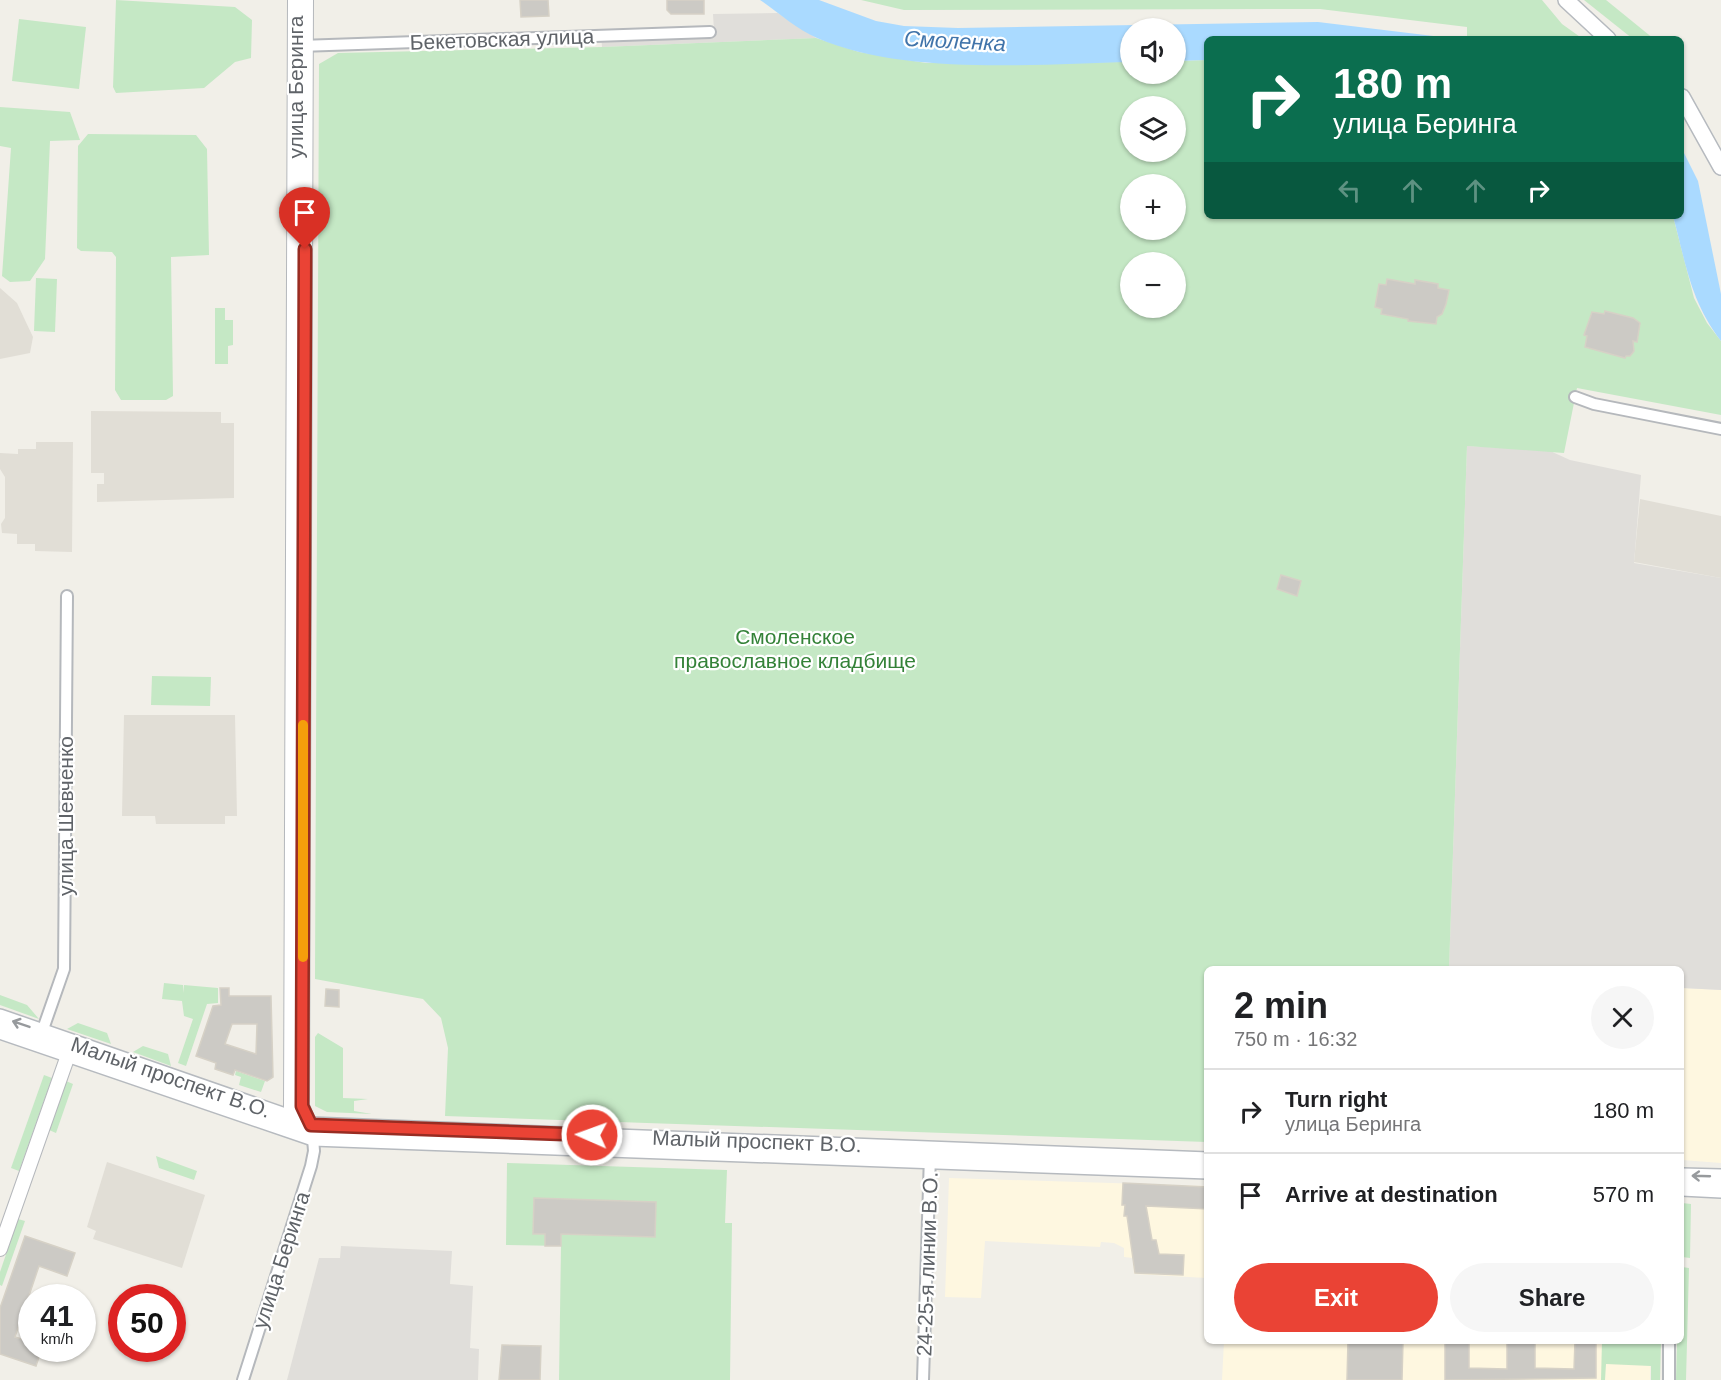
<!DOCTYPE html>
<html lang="en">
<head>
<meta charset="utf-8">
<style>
	body { margin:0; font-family:Arial,sans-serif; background:#f6f6f6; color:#202124; height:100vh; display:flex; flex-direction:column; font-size:22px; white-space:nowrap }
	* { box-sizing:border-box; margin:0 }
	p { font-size:20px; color:#757577 }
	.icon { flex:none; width:33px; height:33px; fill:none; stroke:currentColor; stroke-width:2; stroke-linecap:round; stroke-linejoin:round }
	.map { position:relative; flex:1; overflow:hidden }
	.panel { position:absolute; left:1204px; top:966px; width:480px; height:378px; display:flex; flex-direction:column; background:#fff; border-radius:9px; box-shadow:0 2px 4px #0004 }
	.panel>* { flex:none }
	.top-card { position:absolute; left:1204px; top:36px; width:480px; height:183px; border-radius:9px; box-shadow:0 2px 4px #0004; background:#0b6e4f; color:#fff; overflow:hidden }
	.buttons { position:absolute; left:1120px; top:18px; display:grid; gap:12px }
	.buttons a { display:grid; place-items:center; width:66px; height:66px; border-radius:50%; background:#fff; box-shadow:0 2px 4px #0004; font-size:30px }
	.speed { position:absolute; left:18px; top:1284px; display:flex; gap:12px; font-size:30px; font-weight:700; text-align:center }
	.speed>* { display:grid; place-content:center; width:78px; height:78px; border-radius:50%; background:#fff; box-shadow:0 2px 4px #0004; line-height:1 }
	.speed small { font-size:15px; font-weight:400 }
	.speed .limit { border:9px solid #d22; background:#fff; color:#111 }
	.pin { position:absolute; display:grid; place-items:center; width:51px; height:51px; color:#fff; margin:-62px -26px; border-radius:50% 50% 50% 0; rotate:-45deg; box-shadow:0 0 6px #0007 }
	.pin .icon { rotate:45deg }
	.me { position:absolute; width:66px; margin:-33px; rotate:272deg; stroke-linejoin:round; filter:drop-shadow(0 0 4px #0008) }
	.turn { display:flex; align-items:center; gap:21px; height:126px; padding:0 30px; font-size:27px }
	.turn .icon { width:78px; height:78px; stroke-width:2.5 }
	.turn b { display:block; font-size:42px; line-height:51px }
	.lanes { display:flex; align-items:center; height:57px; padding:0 30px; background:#0003; justify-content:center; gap:30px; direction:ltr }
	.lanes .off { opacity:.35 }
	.round { display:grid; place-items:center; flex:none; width:63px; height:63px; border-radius:32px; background:#f6f6f6 }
	.overview { display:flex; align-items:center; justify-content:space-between; height:102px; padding:0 30px }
	h1 { font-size:36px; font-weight:600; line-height:45px }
	.cta { display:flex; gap:12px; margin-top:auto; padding:12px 30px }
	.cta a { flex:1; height:69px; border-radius:36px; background:#ea4335; color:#fff; font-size:24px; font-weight:600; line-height:69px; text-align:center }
	.cta a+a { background:#f6f6f6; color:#202124 }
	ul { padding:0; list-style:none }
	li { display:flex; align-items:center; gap:18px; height:84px; padding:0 30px; border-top:2px solid #e0e0e0 }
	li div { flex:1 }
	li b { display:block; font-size:22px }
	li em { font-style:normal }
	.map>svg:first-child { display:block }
	.commercial { fill:#fef7e0 }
	.industrial { fill:#e0deda }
	.education { fill:#e1ded6 }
	.green { fill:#c5e8c5; fill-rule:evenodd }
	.water { fill:#aadaff }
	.building { fill:#cccac5; stroke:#d6d1c6; stroke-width:1.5; fill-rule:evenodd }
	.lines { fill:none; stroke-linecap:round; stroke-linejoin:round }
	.minor-casing { stroke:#b5b8bc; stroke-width:14 }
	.tertiary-casing { stroke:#b5b8bc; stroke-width:16 }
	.secondary-casing { stroke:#b6babf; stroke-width:18 }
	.minor { stroke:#fff; stroke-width:10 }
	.tertiary { stroke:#fff; stroke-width:14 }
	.secondary { stroke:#fff; stroke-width:15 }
	.oneway { stroke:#979a9d }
	.route-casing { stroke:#982c22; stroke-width:15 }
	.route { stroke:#ea4335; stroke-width:10 }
	.slow { stroke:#f59e0b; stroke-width:10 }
	.labels { text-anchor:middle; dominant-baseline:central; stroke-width:4.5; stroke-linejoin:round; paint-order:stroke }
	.street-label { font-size:21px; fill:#5f6368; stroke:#fff }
	.park-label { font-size:21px; fill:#348238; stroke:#fff }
	.water-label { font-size:22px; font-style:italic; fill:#4174aa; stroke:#fff }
</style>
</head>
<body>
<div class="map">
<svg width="1721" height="1380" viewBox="0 0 1721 1380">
	<rect width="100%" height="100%" fill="#f1efe8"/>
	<g class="commercial">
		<polygon points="1682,988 1721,990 1721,1163 1682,1160"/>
		<polygon points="949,1178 1207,1186 1207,1278 1134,1274 1133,1258 1124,1257 1124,1248 1114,1243 1101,1242 1100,1247 985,1241 981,1298 945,1297"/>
		<polygon points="1224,1341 1651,1341 1650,1380 1222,1380"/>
	</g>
	<g class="industrial">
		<polygon points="778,13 816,38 602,47 601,34 714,31 713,14"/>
		<polygon points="1467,446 1548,450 1570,460 1641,475 1634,563 1721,578 1721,990 1682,988 1682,969 1449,969"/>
		<polygon points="341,1246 452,1251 450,1284 473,1286 470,1348 479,1349 478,1380 287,1380 319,1258 340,1258"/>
	</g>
	<g class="education">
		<polygon points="0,288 17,303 24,318 33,337 30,353 0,359"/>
		<polygon points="91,411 221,412 221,423 234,423 234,498 97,502 97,484 104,484 104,473 91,473"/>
		<polygon points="36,442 73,442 72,552 35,551 35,544 17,544 17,534 2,533 1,524 5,518 5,477 0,469 0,453 18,454 18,449 36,449"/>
		<polygon points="1640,499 1721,516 1721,578 1634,562"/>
		<polygon points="124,715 235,715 237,816 225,816 225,824 156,824 155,816 122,816"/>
		<polygon points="107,1162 205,1195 182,1268 93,1239 96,1231 87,1227"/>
	</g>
	<g class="green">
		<polygon points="116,0 235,7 252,20 251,58 235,62 204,88 116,93 113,87"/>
		<polygon points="861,0 1542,0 1562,24 1583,39 1467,39 1467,27 1320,9 904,10"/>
		<polygon points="1584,0 1606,0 1654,39 1633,39"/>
		<polygon points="19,19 86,27 79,89 12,81"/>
		<path d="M816,38L859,52L926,63L1131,62V74H1176V61L1207,60L1208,216H1673L1694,298L1707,323L1721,341V415L1577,388L1564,453L1467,446L1449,969H1208L1207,1142L445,1116L448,1048L441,1018L423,999L315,979L319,64L338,53L602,47ZM1131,106H1176V152H1131ZM1131,184H1176V230H1131ZM1131,262H1176V308H1131Z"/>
		<polygon points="0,107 70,112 80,140 50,141 45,259 30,281 10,282 2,276 11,148 0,146"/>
		<polygon points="88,134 196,135 207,149 209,255 171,257 173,396 166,400 121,400 115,390 116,257 112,252 81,251 77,248 78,146"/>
		<polygon points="36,278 57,279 55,332 34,331"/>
		<polygon points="215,308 225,308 225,320 233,320 233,345 228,346 228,364 215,364"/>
		<polygon points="152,676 211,677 210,706 151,705"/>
		<polygon points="164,983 183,985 183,993 184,985 218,988 218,1003 207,1004 186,1066 178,1063 193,1019 184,1016 182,1001 162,999"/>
		<polygon points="0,995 27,1005 39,1019 0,1005"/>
		<polygon points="78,1023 107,1033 111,1044 67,1029"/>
		<polygon points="318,1033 343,1048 343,1098 368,1099 354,1101 354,1111 372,1114 327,1112 315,1106 315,1037"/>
		<polygon points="143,1046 168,1054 171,1066 133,1052"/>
		<polygon points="236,1071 265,1081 261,1092 239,1085 241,1077 235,1075"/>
		<polygon points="44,1075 52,1078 19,1171 11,1168"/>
		<polygon points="66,1081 73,1084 56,1133 49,1130"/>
		<polygon points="156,1156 197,1171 194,1180 159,1168"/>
		<polygon points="507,1163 727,1170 725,1223 732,1223 730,1380 559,1380 561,1246 506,1245"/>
		<polygon points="1682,1203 1691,1204 1690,1258 1682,1257"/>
		<polygon points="18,1219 25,1221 2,1286 0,1285 0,1272"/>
		<polygon points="1682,1267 1689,1268 1686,1380 1676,1380 1677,1341 1682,1341"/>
		<polygon points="1602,1341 1661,1341 1660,1380 1651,1380 1651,1366 1606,1364 1605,1380 1601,1380"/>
	</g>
	<g class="water">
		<path d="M760,0H819L876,21L904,26L958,28L1318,22L1458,39H1208L1207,60L1176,61V28H1131V62C1036,64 905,76 817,38C797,30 778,12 760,0Z"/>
		<path d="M1682,149L1698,181L1721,294V341C1690,300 1686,264 1673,216H1682Z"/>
	</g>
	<g class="building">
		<polygon points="520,0 548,0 549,16 521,17"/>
		<polygon points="667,0 704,0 704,14 671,14 667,10"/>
		<polygon points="1387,279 1415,284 1415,280 1438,284 1438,288 1449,290 1446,304 1442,314 1437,317 1436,324 1408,321 1408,319 1381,314 1382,309 1375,307 1379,284 1386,285"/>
		<polygon points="1605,311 1633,318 1640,323 1637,342 1633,341 1634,351 1630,356 1626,356 1625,358 1585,347 1587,336 1584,335 1592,312 1604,314"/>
		<polygon points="1281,575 1301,581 1297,596 1277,589"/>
		<path d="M220,988H229V996H271L273,1077L267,1081L235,1070L233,1075L215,1069L216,1063L196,1056L213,1006L221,1005ZM232,1024H257L256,1054L225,1044Z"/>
		<polygon points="326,989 339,990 339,1007 325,1006"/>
		<polygon points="1123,1183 1208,1187 1208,1209 1146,1206 1152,1240 1156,1240 1159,1254 1184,1255 1183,1275 1135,1273 1127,1216 1124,1216 1125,1205 1122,1205"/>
		<polygon points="534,1198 656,1202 655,1237 561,1234 561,1246 545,1246 545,1234 533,1234"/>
		<polygon points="25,1236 75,1253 67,1276 39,1266 15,1337 32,1342 32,1348 42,1348 36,1366 0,1354 0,1308"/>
		<polygon points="1348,1341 1403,1341 1402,1380 1347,1380"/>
		<polygon points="1445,1341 1469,1341 1469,1368 1507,1369 1507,1342 1535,1343 1535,1368 1574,1369 1575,1341 1596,1342 1596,1378 1445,1380"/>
		<polygon points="502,1345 541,1346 540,1380 499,1380"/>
	</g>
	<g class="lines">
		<g class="minor-casing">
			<g id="minor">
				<polyline points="300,46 710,32"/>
				<polyline points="1575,397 1594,404 1721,429"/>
				<polyline points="42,1032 64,969 67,596"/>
				<polyline points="243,1380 311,1166 314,1151 313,1138"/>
				<polyline points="923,1380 930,1155"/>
				<polyline points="1669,1380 1669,1341"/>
			</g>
		</g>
		<g class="tertiary-casing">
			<g id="tertiary">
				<polyline points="295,0 291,1107 294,1120 298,1125"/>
				<polyline points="306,0 302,1095 302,1106 312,1130"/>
				<polyline points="0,1249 72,1044"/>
			</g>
		</g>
		<g class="secondary-casing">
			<g id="secondary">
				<polyline points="1566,0 1608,39"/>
				<polyline points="1682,97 1721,167"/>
				<polyline points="0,1017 311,1125 1208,1160"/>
				<polyline points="0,1031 313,1138 1208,1171"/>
				<polyline points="1682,1176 1721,1177"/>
				<polyline points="1682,1188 1721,1190"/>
			</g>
		</g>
		<use href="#minor" class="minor"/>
		<use href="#tertiary" class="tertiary"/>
		<use href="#secondary" class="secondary"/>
	</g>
	<defs><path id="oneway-shaft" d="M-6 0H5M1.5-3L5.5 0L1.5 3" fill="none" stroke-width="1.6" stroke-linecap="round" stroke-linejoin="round" transform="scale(1.5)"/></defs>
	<g class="oneway">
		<use href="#oneway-shaft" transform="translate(21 1024) rotate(-161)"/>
		<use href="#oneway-shaft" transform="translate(1701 1176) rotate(-178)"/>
	</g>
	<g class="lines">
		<g class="route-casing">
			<polyline id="route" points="305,249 302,1106 311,1125 592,1135"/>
		</g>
		<use href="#route" class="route"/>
		<polyline class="slow" points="303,957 303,725"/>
	</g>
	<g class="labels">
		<g class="street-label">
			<text transform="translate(502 39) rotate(-2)">Бекетовская улица</text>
			<text transform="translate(295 87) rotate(-90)">улица Беринга</text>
			<text transform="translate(65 816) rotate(-90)">улица Шевченко</text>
			<text transform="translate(171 1077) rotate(19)">Малый проспект В.О.</text>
			<text transform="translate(757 1141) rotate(2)">Малый проспект В.О.</text>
			<text transform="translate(281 1260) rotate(-72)">улица Беринга</text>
			<text transform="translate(927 1264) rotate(-88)">24-25-я линии В.О.</text>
		</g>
		<g class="park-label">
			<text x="795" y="636">Смоленское<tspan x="795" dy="24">православное кладбище</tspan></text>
		</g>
		<g class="water-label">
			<text transform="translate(955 41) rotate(3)">Смоленка</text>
		</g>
	</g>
</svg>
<div class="buttons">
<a><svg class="icon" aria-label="sound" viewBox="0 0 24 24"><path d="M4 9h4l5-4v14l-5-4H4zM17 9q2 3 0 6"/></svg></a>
<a><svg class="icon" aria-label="layers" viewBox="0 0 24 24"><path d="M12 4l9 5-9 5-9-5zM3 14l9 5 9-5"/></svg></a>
<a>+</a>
<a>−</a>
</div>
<div class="speed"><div>41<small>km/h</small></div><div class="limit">50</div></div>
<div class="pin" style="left:305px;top:249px;background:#d93025"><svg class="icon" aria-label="arrive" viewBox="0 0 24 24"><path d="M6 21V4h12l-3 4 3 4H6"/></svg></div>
<svg class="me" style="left:592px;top:1135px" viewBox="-20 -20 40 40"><circle r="17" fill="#ea4335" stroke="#fff" stroke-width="3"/><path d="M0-11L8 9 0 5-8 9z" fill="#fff"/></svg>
<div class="top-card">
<div class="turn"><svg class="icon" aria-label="right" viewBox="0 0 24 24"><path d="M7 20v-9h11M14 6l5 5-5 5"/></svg><div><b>180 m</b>улица Беринга</div></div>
<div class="lanes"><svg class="icon off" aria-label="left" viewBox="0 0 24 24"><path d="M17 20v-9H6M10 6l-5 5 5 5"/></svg><svg class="icon off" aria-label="ahead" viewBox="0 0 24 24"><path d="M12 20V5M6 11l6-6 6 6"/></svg><svg class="icon off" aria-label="ahead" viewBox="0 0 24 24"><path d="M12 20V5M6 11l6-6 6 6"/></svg><svg class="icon" aria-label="right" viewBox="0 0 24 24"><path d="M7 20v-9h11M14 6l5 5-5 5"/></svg></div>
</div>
<section class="panel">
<div class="overview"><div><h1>2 min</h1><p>750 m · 16:32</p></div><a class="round"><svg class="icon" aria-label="close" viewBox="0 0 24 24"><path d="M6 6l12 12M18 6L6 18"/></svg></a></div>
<ul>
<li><svg class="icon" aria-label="right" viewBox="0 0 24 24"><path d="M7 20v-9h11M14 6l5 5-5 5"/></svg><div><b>Turn right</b><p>улица Беринга</p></div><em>180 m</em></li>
<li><svg class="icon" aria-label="arrive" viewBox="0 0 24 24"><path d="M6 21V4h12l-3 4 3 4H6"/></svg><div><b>Arrive at destination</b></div><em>570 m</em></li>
</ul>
<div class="cta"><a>Exit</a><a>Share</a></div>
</section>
</div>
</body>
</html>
